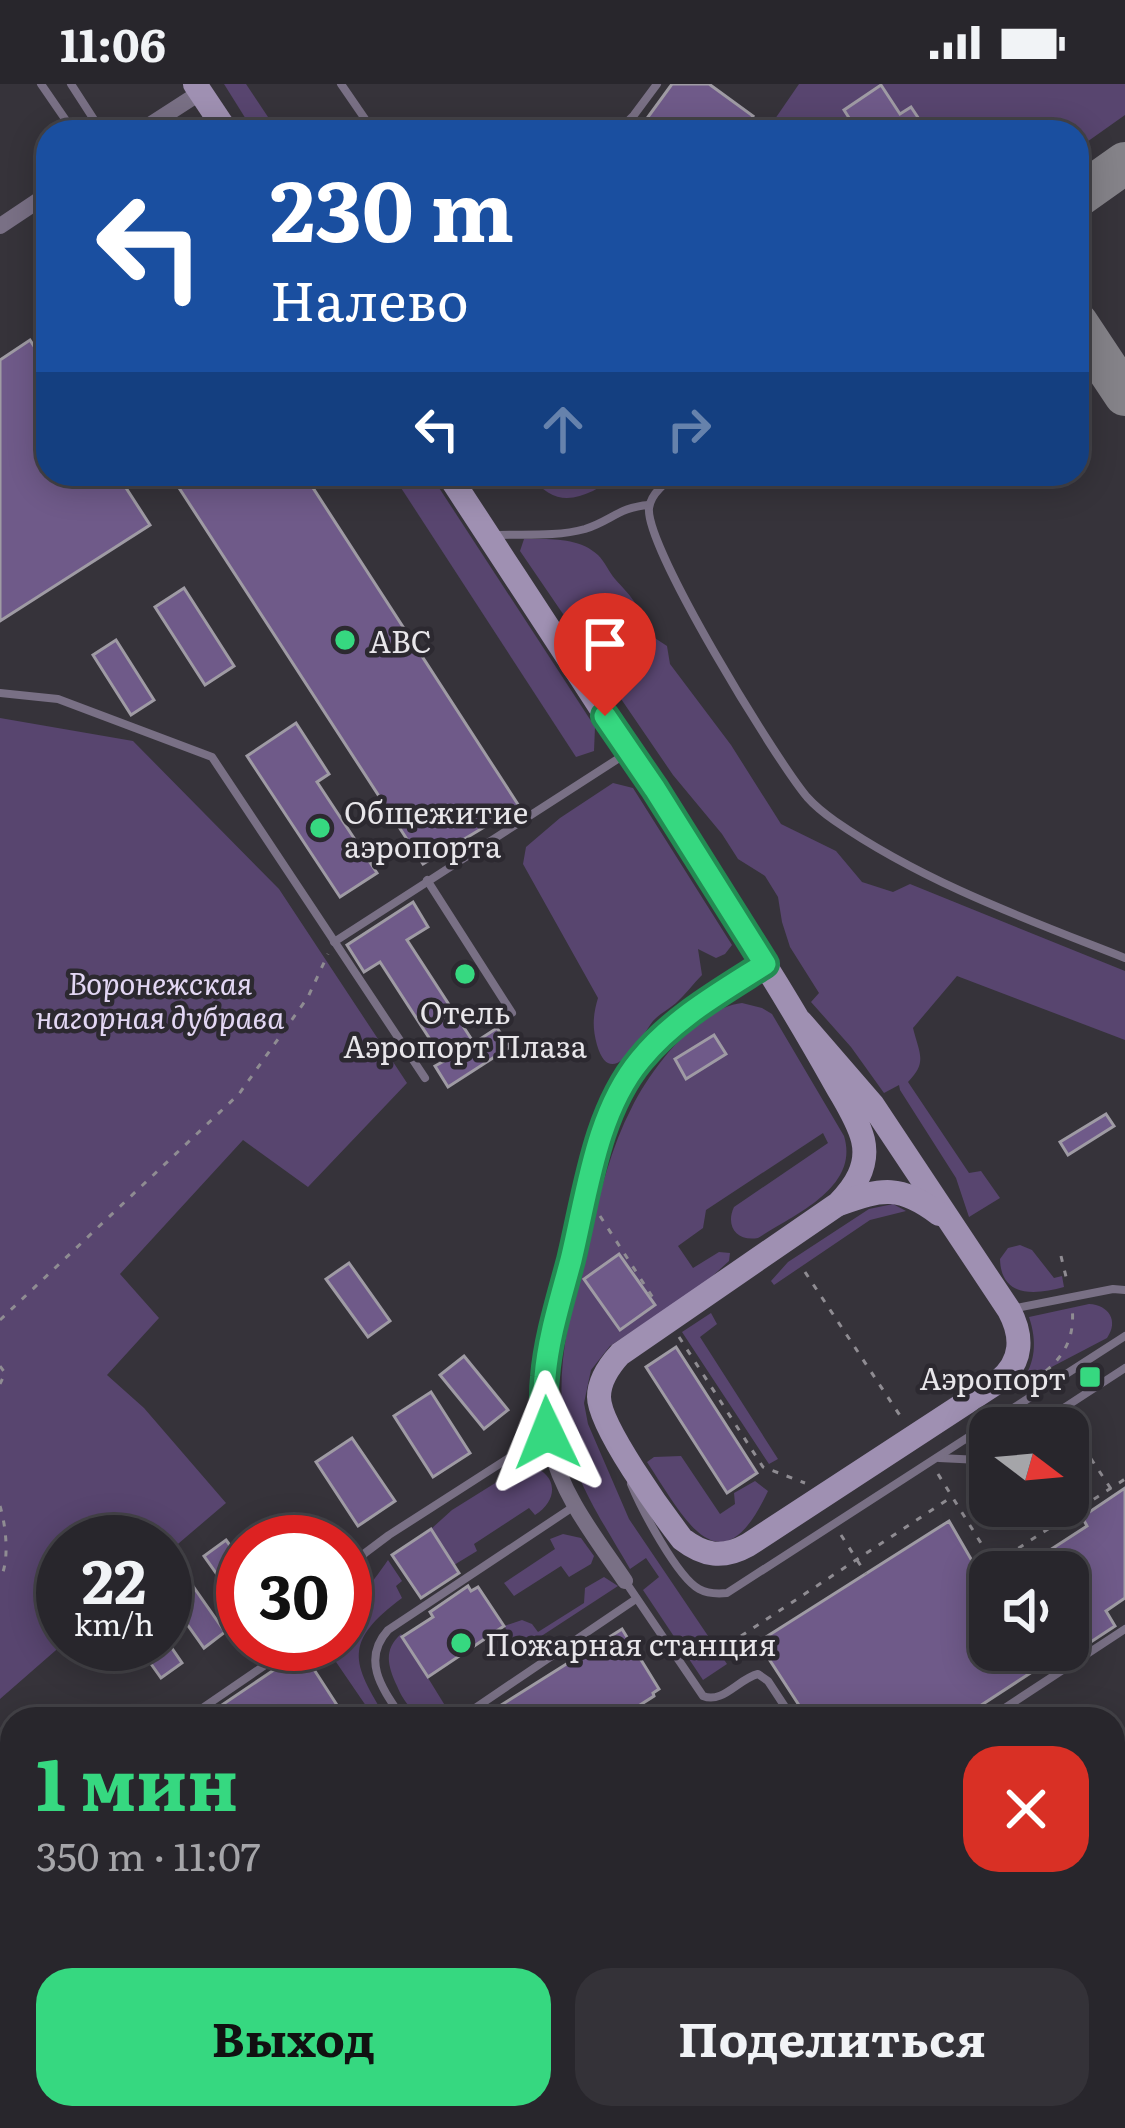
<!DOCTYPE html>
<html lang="ru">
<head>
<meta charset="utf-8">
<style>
	body { margin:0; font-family:Literata,serif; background:#343238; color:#f1f3f6; height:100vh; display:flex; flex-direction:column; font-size:45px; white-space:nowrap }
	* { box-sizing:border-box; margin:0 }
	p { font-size:39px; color:#a5a5a9 }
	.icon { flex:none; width:66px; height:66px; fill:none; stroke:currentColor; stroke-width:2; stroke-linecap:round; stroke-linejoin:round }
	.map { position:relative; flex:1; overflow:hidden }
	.sheet { position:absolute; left:0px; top:1623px; width:1125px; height:423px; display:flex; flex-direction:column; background:#28262c; border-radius:36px 36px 0 0; box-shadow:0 6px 30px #0003,0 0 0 3px #444348 }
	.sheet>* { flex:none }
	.top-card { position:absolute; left:36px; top:36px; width:1053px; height:366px; border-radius:36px; box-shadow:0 6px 30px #0003,0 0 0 3px #444348; background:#1a4fa0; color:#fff; overflow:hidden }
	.needle { width:78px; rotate:106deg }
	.tools { position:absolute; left:969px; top:1323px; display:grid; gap:24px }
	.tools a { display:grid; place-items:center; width:120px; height:120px; border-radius:24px; background:#28262c; box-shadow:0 6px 30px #0003,0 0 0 3px #444348; font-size:60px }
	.speed { position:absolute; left:36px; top:1431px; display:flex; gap:24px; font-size:60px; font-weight:700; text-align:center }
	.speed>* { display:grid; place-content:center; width:156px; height:156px; border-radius:50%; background:#28262c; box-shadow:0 6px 30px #0003,0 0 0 3px #444348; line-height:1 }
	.speed small { font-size:30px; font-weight:400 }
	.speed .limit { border:18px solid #d22; background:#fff; color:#111 }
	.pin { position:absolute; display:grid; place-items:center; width:102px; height:102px; color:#fff; margin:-123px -51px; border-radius:50% 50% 50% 0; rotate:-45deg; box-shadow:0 0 12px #0007 }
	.pin .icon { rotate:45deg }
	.me { position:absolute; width:132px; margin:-66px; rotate:358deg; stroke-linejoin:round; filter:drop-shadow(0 0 9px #0008) }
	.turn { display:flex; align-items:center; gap:42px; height:252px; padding:0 36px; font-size:54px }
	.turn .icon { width:156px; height:156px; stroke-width:2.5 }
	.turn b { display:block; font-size:84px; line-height:102px }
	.lanes { display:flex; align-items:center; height:114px; padding:0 36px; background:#0003; justify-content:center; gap:60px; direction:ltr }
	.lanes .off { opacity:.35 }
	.round { display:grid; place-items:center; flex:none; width:126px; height:126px; border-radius:36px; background:#343238 }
	.overview { display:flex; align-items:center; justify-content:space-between; height:204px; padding:0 36px }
	h1 { font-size:72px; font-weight:700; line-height:90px; color:#36d880 }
	.button { display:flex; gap:24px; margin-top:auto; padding:24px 36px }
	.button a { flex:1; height:138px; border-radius:36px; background:#36d880; color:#111; font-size:48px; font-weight:700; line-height:138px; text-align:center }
	.button a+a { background:#343238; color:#f1f3f6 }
	.status { display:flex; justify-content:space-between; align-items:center; height:84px; padding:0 60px; background:#28262c; direction:ltr }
	.status svg { height:33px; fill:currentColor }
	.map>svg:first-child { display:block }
	.green { fill:#58456f }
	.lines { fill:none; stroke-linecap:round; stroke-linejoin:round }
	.taxiway { stroke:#848288; stroke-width:42 }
	.building { fill:#6f5a89; stroke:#9f9ba4; stroke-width:3 }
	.path { stroke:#8f8c92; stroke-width:3; stroke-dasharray:6 9; stroke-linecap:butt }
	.service { stroke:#797085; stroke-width:8 }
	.minor { stroke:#797085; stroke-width:16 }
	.secondary { stroke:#9f90b2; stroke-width:24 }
	.route-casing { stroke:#238c53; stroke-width:30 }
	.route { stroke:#36d880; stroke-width:21 }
	.poi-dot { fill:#36d880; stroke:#2c2930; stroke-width:4.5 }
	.labels { text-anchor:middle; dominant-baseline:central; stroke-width:9; stroke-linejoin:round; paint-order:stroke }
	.poi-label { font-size:30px; fill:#e8e6ea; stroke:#2c2930; text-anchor:start }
	.park-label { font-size:30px; font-style:italic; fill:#e3d7f4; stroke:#2c2930 }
</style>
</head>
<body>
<div class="status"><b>11:06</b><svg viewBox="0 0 49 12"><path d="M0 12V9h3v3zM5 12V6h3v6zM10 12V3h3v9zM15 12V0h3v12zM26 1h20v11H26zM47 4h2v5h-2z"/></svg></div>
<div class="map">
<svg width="1125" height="2044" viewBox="0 0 1125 2044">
	<rect width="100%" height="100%" fill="#36333a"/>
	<g class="green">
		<polygon points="224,0 246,0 278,48 254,48"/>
		<polygon points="799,0 1125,0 1125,31 1077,65 1077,48 766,48"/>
		<polygon points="392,390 430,390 595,643 594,667 576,673"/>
		<path d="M530,390H620C587,413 557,430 530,390Z"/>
		<path d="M524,455C549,455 579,453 598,471C605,478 609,488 615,495C630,512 642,521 641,545L667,562L670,580L731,661L781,740L836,767L862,798L893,808L910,800L1125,887V956L957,892L913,944C919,969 928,978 908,998L969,1089L981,1087L1000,1114L969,1133L956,1094L900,1006L899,1001L884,1009L851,963L811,918L819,909L790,863L782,838L778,813L765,792L738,775L722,750L673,691L520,467Z"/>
		<polygon points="0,634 133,657 279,805 407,999 308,1103 243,1056 120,1190 159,1234 107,1291 144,1324 226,1419 165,1471 165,1458 63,1458 63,1560 0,1615"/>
		<path d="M613,699L633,704L732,861L725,870L716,874L698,865L702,891C693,900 685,911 676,919C668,926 659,930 653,937C641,953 611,1009 597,961C592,943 593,931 598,914L523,780L526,763L560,734Z"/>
		<path d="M742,919L762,924L772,930L844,1052C860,1104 793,1131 758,1154C737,1158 725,1142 734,1123L828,1059L823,1049L706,1126L703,1144L678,1162L693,1184L719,1168L730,1169L729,1177L705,1199L610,1262L591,1286L584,1319L588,1340L629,1435L727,1580L703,1596L643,1506L659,1493L646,1474L630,1485C603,1438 569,1390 563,1335C556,1273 574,1212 589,1154C600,1109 611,1063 632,1023C651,985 697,924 742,919Z"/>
		<polygon points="893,1120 906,1127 870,1136 774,1201 771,1197 788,1178 869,1125"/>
		<path d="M1020,1161L1032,1166L1054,1194L1062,1192L1064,1203C1035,1211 1001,1214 1000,1175L1008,1164Z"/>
		<path d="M1089,1220C1109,1221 1119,1237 1107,1254L1021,1299C1036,1278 1037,1257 1029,1233Z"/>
		<polygon points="711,1229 717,1240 700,1253 778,1375 769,1380 682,1248"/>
		<path d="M681,1372L720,1430L735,1420L734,1409L755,1397L768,1407C720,1510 684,1434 647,1378L654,1373Z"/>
		<path d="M524,1381C556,1385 562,1414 535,1431L529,1424L474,1460L477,1467L454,1481L431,1445L452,1426Z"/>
		<polygon points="563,1450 581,1454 594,1472 591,1480 569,1493 561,1482 514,1512 504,1499 555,1465 550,1455"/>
		<path d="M388,1476L402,1497L396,1502L402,1514C343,1558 351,1578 387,1635H375L334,1575L338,1560H345C345,1529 371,1501 388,1476Z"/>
		<polygon points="604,1493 618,1502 520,1566 504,1542 522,1536 532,1540 538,1548 584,1519 585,1504"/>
		<path d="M401,1550L449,1628C423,1640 407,1626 397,1602C388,1582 383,1566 401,1550Z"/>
		<polygon points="1125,1940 1125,2044 966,2044 981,2034 1113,2034 1113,1948"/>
		<polygon points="12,1959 12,2034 208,2034 214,2044 0,2044 0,1967"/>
	</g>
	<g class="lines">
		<g class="taxiway">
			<polyline points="1077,113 1125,79"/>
			<polyline points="1077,239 1125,311"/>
			<polyline points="1113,1908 1125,1900"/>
			<polyline points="663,2044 680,2034"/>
		</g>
	</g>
	<g class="building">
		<polygon points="672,0 709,0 753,32 742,48 637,48"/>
		<polygon points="881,1 900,30 911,23 921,38 907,48 883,48 875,37 858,48 844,26"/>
		<polygon points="30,256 48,284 48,390 117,390 150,441 0,537 0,276"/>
		<polygon points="170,390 304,390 519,722 423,780"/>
		<polygon points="184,504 234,582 205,601 155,523"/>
		<polygon points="116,556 154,616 131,631 93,571"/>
		<polygon points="296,639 329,690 317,698 377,789 340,813 247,672"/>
		<polygon points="413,818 428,843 407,856 474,959 497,944 510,963 448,1003 435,982 444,977 380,878 364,888 347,861"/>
		<polygon points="714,951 726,970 686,995 675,975"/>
		<polygon points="1106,1030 1114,1042 1068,1071 1060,1058"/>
		<polygon points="619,1170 655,1221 620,1246 584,1195"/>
		<polygon points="349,1179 390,1237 368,1253 326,1195"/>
		<polygon points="676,1263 757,1389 727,1409 646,1283"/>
		<polygon points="464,1272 508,1326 484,1345 440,1291"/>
		<polygon points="431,1308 470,1369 433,1393 394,1332"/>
		<polygon points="352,1354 395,1417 358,1442 316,1378"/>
		<polygon points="1125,1404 1125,1514 1106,1527 1115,1542 1068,1573 1068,1488 1016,1488 1087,1442 1082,1433"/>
		<polygon points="949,1437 990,1508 990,1566 1023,1566 1035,1586 960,1635 808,1635 758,1558"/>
		<polygon points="431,1445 459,1489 421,1514 392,1471"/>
		<polygon points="226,1456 243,1479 243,1527 204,1472"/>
		<polygon points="181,1485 225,1548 204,1564 165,1509 165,1496"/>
		<polygon points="468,1502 471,1507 478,1503 504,1542 428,1593 402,1553 433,1533 430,1528"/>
		<polygon points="622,1545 659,1605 653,1609 654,1612 618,1635 479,1635"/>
		<polygon points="137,1560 169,1560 182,1579 161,1594"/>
		<polygon points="302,1567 346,1635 204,1635 207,1631"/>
	</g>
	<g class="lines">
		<g class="path">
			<polyline points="600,1132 657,1220"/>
			<polyline points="1061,1172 1068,1201"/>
			<polyline points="805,1188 903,1336"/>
			<polyline points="0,1236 239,1010 308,913 328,870"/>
			<polyline points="679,1253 763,1383 805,1399"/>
			<polyline points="0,1282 5,1289 0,1300"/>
			<path d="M1046,1287C1067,1269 1075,1250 1072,1222"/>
			<polyline points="1066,1337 1115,1411"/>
			<polyline points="938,1390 994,1480 1125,1395"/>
			<path d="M0,1422C6,1442 10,1477 0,1495"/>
			<polyline points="841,1451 866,1490"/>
			<polyline points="741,1552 950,1414"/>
		</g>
		<g class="service">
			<polyline points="41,0 74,48"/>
			<polyline points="71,0 102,48"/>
			<polyline points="341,0 374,48"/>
			<polyline points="617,48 634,31 657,0"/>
			<path d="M678,390C666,398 651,409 649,424C645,463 776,676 807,713C815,722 825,730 835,737C923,798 1026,835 1125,874"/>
			<path d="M495,451C524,450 556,453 585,445C611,437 619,423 649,421"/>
			<polyline points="0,609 58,615 212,673 425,994"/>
			<polyline points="427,796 512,929"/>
			<polyline points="334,858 627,669"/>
			<polyline points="1016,1224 1113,1205 1125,1206"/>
			<polyline points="1033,1344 1125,1284"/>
			<polyline points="939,1374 980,1376 990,1372"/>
			<path d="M631,1400C641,1424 677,1493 699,1505C708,1510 717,1510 727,1509L1125,1252"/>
			<polyline points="345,1491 365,1469 389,1451 546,1350"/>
			<path d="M625,1497L703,1612C723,1620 738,1595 758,1590L768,1597L793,1635"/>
			<polyline points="193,1635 201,1625 296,1560"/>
			<path d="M403,1635C384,1607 360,1577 388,1546L573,1423"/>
			<polyline points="459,1635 636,1515"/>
			<polyline points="988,1635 1125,1545"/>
			<polyline points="0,1685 12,1682"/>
			<polyline points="1113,1787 1125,1780"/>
			<polyline points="0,1886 12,1878"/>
			<polyline points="0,1959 12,1951"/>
			<polyline points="222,2034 229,2044"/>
			<polyline points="663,2034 670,2044"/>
			<polyline points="843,2034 857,2039 861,2044"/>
			<polyline points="327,2044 340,2034"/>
			<polyline points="796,2044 812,2034"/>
		</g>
		<g class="minor">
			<polyline points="139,48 201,8"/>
			<polyline points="0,142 48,110"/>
			<path d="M625,1497C596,1454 562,1412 550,1361C545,1341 544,1319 545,1297C547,1258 560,1219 569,1181C586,1115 595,1038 636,982C667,937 720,909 765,880"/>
		</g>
		<g class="secondary">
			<polyline points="195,0 227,48"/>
			<path d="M448,390C551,548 655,705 755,865C783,909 809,953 835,999C845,1017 858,1036 863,1056C869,1082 855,1103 838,1120L620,1270C609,1282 599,1296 599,1313C599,1342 662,1429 682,1455C704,1472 723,1475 748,1461L999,1297C1023,1277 1023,1252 1009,1226L872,1020L801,938"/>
			<path d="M839,1120C882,1104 901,1101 939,1130"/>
		</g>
	</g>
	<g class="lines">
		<g class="route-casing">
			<path id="route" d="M547,1349C544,1331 543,1312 545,1293C548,1254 561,1214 571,1176C587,1110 596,1029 640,976C673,935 721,908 765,880L655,705L605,632"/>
		</g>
		<use href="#route" class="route"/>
	</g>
	<g class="poi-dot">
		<circle cx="345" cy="556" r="12"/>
		<circle cx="320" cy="744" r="12"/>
		<circle cx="465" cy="890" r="12"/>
		<rect x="1078" y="1281" width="24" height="24" rx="6"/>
		<circle cx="461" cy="1559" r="12"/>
	</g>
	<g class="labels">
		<g class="poi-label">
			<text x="369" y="556">ABC</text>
			<text x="344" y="727">Общежитие<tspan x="344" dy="34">аэропорта</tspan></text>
			<text x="465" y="927" text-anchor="middle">Отель<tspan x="465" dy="34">Аэропорт Плаза</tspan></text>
			<text x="1066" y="1293" text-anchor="end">Аэропорт</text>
			<text x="485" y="1559">Пожарная станция</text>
		</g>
		<g class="park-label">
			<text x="160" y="898">Воронежская<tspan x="160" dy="34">нагорная дубрава</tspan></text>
		</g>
	</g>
</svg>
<div class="tools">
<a><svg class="needle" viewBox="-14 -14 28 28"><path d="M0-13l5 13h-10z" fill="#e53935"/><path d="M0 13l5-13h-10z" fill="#a5a5a9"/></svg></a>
<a><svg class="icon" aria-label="sound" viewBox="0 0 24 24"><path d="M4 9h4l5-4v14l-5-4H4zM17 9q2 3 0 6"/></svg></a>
</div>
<div class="speed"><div>22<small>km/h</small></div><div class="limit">30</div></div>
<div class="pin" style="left:605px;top:632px;background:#d93025"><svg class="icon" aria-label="arrive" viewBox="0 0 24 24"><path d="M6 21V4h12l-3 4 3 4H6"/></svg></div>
<svg class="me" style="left:547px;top:1349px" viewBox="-20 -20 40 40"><path d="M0-17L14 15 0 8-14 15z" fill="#36d880" stroke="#fff" stroke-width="4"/></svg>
<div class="top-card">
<div class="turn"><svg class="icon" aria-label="left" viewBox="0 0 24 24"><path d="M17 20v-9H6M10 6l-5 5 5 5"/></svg><div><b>230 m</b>Налево</div></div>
<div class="lanes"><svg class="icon" aria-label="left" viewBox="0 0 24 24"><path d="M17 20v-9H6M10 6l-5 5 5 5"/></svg><svg class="icon off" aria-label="ahead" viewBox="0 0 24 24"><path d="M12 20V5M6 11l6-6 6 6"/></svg><svg class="icon off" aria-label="right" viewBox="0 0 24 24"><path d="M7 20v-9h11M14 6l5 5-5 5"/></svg></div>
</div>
<section class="sheet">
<div class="overview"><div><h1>1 мин</h1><p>350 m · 11:07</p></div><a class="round" style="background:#d93025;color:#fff"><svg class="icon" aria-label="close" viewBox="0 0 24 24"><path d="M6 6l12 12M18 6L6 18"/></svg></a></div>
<div class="button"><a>Выход</a><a>Поделиться</a></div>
</section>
</div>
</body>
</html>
